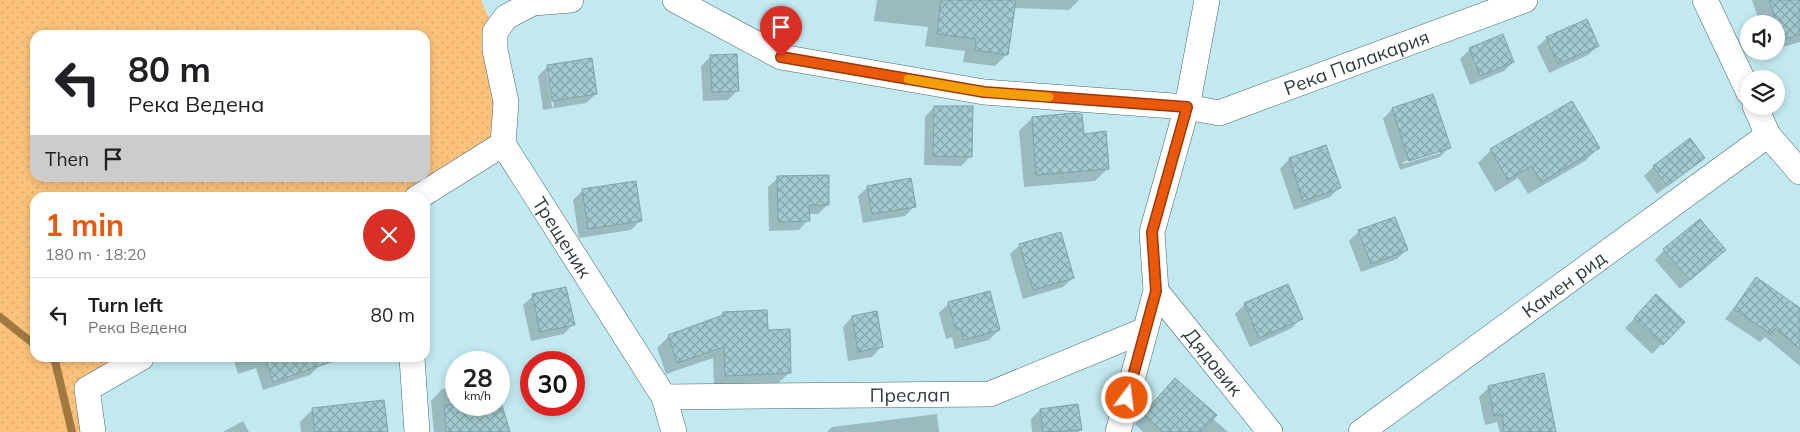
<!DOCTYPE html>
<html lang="en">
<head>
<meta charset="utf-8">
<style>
	body { margin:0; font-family:Mulish,sans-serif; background:#f6f6f6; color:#202124; height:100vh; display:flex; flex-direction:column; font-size:19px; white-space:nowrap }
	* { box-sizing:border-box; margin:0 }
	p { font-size:16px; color:#757577 }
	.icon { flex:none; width:28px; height:28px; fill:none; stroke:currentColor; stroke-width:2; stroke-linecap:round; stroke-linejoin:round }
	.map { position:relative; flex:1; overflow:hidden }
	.sheet { position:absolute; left:30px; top:192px; width:400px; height:170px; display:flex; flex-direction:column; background:#fff; border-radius:15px; box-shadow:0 2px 8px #0003 }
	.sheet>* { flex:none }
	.banner { position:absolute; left:30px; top:30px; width:400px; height:152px; border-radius:15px; box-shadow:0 2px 8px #0003; background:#fff; color:#202124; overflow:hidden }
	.buttons { position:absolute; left:1740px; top:15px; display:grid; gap:10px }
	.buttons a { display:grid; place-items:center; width:45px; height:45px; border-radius:50%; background:#fff; box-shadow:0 2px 8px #0003; font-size:25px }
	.speed { position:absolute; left:445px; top:351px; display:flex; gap:10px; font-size:25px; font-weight:700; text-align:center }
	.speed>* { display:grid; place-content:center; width:65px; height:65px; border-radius:50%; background:#fff; box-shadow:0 2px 8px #0003; line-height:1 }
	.speed small { font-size:12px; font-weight:400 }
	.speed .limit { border:8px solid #d22; background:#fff; color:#111 }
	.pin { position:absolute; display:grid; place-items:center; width:42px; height:42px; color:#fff; margin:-51px -21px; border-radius:50% 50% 50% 0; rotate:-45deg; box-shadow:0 0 5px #0007 }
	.pin .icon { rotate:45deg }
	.me { position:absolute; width:55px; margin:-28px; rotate:15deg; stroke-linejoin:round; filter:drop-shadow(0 0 4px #0008) }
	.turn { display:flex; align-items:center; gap:18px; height:105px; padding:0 15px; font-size:22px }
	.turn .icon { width:65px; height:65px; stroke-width:2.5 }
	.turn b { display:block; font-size:35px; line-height:42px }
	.then { display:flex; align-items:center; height:48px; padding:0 15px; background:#0003; gap:10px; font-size:19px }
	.round { display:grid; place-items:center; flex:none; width:52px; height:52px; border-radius:26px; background:#f6f6f6 }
	.summary { display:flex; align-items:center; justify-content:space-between; height:85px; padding:0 15px }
	h1 { font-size:30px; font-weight:700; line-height:38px; color:#ea580c }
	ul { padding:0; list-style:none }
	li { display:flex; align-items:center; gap:15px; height:75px; padding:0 15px; border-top:1px solid #e0e0e0 }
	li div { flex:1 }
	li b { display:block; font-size:19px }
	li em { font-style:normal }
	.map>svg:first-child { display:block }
	.grass { fill:url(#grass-dots); fill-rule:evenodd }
	.shadow { fill:#0003; fill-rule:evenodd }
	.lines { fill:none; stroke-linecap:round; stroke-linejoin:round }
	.stream { stroke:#9f7940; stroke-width:8 }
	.building { fill:url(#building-cross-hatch); stroke:#7ea3a8 }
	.minor-casing { stroke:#44686d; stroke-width:26 }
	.minor { stroke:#fff; stroke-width:25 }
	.route-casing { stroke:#983908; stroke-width:12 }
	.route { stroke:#ea580c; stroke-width:9 }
	.slow { stroke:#f59e0b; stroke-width:9 }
	.labels { text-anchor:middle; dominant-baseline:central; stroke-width:4; stroke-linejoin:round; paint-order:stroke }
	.street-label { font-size:19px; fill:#2c3c3e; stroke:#cff7fc }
</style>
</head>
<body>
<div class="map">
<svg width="1800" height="432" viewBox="0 0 1800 432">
	<defs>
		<pattern id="grass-dots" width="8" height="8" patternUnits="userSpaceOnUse" patternTransform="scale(1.25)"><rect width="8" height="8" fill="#fcc27b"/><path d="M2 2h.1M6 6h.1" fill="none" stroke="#d8a86b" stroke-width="1.8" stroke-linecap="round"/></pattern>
		<pattern id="building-cross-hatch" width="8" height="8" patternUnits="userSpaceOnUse" patternTransform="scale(1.25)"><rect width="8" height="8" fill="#a3cacf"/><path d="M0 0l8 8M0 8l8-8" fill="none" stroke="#85a5a9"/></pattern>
	</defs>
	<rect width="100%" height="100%" fill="#c2e9ef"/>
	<path class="grass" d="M0,0H481L495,32L503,144L417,197L35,198V358H141L87,389L93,432H0ZM35,35H425V178H35Z"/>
	<g class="shadow">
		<polygon points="877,0 1079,0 1069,10 1014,8 1007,54 995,66 963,62 965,51 925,46 928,27 874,21"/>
		<polygon points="1752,0 1800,0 1800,42 1776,49 1776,24 1760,24"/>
		<polygon points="1547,38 1598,46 1588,55 1549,73 1537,47"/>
		<polygon points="1470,49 1513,62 1504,71 1470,85 1460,59"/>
		<polygon points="711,56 737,91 728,100 703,101 701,66"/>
		<path d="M548,66L596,94L586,103L543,110L538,76ZM547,72H549L554,107H552Z"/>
		<path d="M1432,96L1449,147L1440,157L1400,170L1383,119L1392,109ZM1440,150V153L1403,164V162Z"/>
		<polygon points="934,107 971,156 961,166 924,165 925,117"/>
		<polygon points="1032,118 1108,168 1095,181 1024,187 1019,131"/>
		<polygon points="1325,146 1339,188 1330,197 1294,210 1280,169 1289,159"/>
		<polygon points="1598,148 1585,161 1528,194 1518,178 1495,192 1478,163 1491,150"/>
		<polygon points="1703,158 1657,194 1644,176 1654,166"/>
		<polygon points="778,178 828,204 818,214 808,214 808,220 799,230 769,231 768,187"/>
		<polygon points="868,187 915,206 905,216 863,223 858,196"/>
		<polygon points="583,190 641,220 631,230 579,238 573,200"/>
		<polygon points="1359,231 1406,250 1397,259 1361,272 1349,241"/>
		<polygon points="1020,245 1073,278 1063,287 1023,299 1010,254"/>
		<polygon points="1664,250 1715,259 1680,289 1655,260"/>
		<polygon points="1756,279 1800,309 1800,366 1765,337 1760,342 1725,319"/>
		<polygon points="1287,286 1301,318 1292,328 1250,347 1235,314 1245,304"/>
		<polygon points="533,296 573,324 564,334 531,341 523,305"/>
		<polygon points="949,303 999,330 989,340 955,349 952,337 946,339 939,313"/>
		<polygon points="1647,306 1683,322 1652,354 1625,328"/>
		<polygon points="723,313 767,331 789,373 777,384 714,387 713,358 666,374 657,348 669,336 719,318"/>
		<polygon points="852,317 881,347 872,357 848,361 843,327"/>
		<polygon points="233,358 317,358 320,365 310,375 263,390 256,368 238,374"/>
		<polygon points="1489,387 1512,432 1500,432 1497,422 1485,425 1479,397"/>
		<polygon points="456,388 456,405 499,405 499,397 509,432 434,432 431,401 442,389"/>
		<polygon points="1166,389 1212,418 1228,432 1143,432 1135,424"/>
		<polygon points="313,409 386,432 301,432 300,422"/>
		<polygon points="1040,410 1080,430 1078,432 1032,432 1031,419"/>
		<polygon points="937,414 939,432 827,432 832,427"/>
		<polygon points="243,421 249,432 223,432"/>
	</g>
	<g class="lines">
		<g class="stream">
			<polyline points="0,317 35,345"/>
			<polyline points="51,358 55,361 72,432"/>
		</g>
	</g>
	<g class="building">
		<polygon points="941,0 1016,0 1008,55 975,50 976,39 937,34"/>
		<polygon points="1769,0 1800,0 1800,34 1782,40"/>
		<polygon points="1587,19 1599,46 1558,64 1546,37"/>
		<polygon points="1503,34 1514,62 1480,76 1469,48"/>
		<polygon points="737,54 739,91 712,92 710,55"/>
		<polygon points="592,58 597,94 552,101 547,65"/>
		<polygon points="1433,94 1451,148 1409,161 1392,108"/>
		<polygon points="1572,101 1600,148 1541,182 1532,166 1508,180 1490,149"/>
		<polygon points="934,106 973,106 972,157 933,156"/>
		<polygon points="1074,113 1082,114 1084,134 1106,131 1109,169 1036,175 1032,117"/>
		<polygon points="1690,138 1705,158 1667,186 1653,166"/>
		<polygon points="1326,145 1341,188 1303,201 1289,158"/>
		<polygon points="829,175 829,205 809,205 810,221 778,222 777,176"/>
		<polygon points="911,178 916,207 872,214 867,186"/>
		<polygon points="636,181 642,221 588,229 582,189"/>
		<polygon points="1395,217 1408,250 1371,264 1358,230"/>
		<polygon points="1700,219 1726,250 1690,280 1663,249"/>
		<polygon points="1061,232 1074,278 1033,290 1019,244"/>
		<polygon points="1756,277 1800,308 1800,349 1775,328 1771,334 1734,309"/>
		<polygon points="1288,284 1303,319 1259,338 1244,303"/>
		<polygon points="566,287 575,325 540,332 532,294"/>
		<polygon points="990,291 1000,330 964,340 961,329 956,330 948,302"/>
		<polygon points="1656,294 1685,322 1663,345 1634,318"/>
		<polygon points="767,310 768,330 790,329 791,373 725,376 724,347 677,363 668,335 723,315 723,312"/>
		<polygon points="877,311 883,347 858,352 852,316"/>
		<polygon points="265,358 333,358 334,361 273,382"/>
		<polygon points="1544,373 1556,432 1504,432 1502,414 1494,416 1488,386"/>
		<polygon points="1175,378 1217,415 1201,432 1163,432 1143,414"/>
		<polygon points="384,400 388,432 315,432 312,408"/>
		<polygon points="1078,404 1082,430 1043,432 1040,409"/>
		<polygon points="444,405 502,405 510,432 446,432"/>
	</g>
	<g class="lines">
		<g class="minor-casing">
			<g id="minor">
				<path id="s1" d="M571,0L533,3L506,17L495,32V50L506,102L503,144L664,397L674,432"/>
				<path id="s2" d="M675,0L781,57L984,92L1187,107L1219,113L1525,0"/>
				<polyline points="1705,0 1749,93"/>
				<polyline points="1755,106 1768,135 1800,172"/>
				<polyline points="417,198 503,144"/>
				<path id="s3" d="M1156,291L1270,432"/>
				<polyline points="412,358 417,432"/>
				<path id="s4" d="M664,397L990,394L1145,330"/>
				<polyline points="93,432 87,389 141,358"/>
				<polyline points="1118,432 1156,291 1152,232 1187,107 1207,0"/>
				<path id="s5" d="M1361,432L1768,135"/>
			</g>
		</g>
		<use href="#minor" class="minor"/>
	</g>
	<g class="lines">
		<g class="route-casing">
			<polyline id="route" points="781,57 984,92 1187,107 1152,232 1156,291 1127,398"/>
		</g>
		<use href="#route" class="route"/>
		<polyline class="slow" points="908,79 984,92 1049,97"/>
	</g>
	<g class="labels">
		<g class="street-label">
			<text stroke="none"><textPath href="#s2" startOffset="709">Река Палакария</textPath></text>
			<text stroke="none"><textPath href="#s1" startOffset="311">Трещеник</textPath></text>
			<text stroke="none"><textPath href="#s5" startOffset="251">Камен рид</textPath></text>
			<text stroke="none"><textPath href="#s3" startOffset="91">Дядовик</textPath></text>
			<text stroke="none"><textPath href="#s4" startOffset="246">Преслап</textPath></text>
		</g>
	</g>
</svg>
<div class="buttons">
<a><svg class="icon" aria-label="sound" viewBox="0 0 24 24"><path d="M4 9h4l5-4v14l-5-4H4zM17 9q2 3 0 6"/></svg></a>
<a><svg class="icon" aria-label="layers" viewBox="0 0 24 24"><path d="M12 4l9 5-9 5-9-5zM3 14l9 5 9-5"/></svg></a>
</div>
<div class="speed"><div>28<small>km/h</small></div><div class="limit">30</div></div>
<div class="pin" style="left:781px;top:57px;background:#d93025"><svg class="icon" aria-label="arrive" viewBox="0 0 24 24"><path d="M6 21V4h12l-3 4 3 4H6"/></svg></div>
<svg class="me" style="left:1127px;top:398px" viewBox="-20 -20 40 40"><circle r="17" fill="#ea580c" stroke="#fff" stroke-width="3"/><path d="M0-11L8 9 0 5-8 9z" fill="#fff"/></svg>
<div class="banner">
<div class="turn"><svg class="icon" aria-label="left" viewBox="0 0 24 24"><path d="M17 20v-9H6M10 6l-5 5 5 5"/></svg><div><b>80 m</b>Река Ведена</div></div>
<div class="then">Then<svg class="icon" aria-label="arrive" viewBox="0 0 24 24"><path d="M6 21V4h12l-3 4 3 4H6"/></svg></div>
</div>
<section class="sheet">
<div class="summary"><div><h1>1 min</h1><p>180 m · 18:20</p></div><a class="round" style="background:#d93025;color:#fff"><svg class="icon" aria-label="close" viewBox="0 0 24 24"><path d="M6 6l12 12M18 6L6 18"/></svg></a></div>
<ul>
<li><svg class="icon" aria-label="left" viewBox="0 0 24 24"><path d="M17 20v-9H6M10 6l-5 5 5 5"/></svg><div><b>Turn left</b><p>Река Ведена</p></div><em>80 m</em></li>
</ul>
</section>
</div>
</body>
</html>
